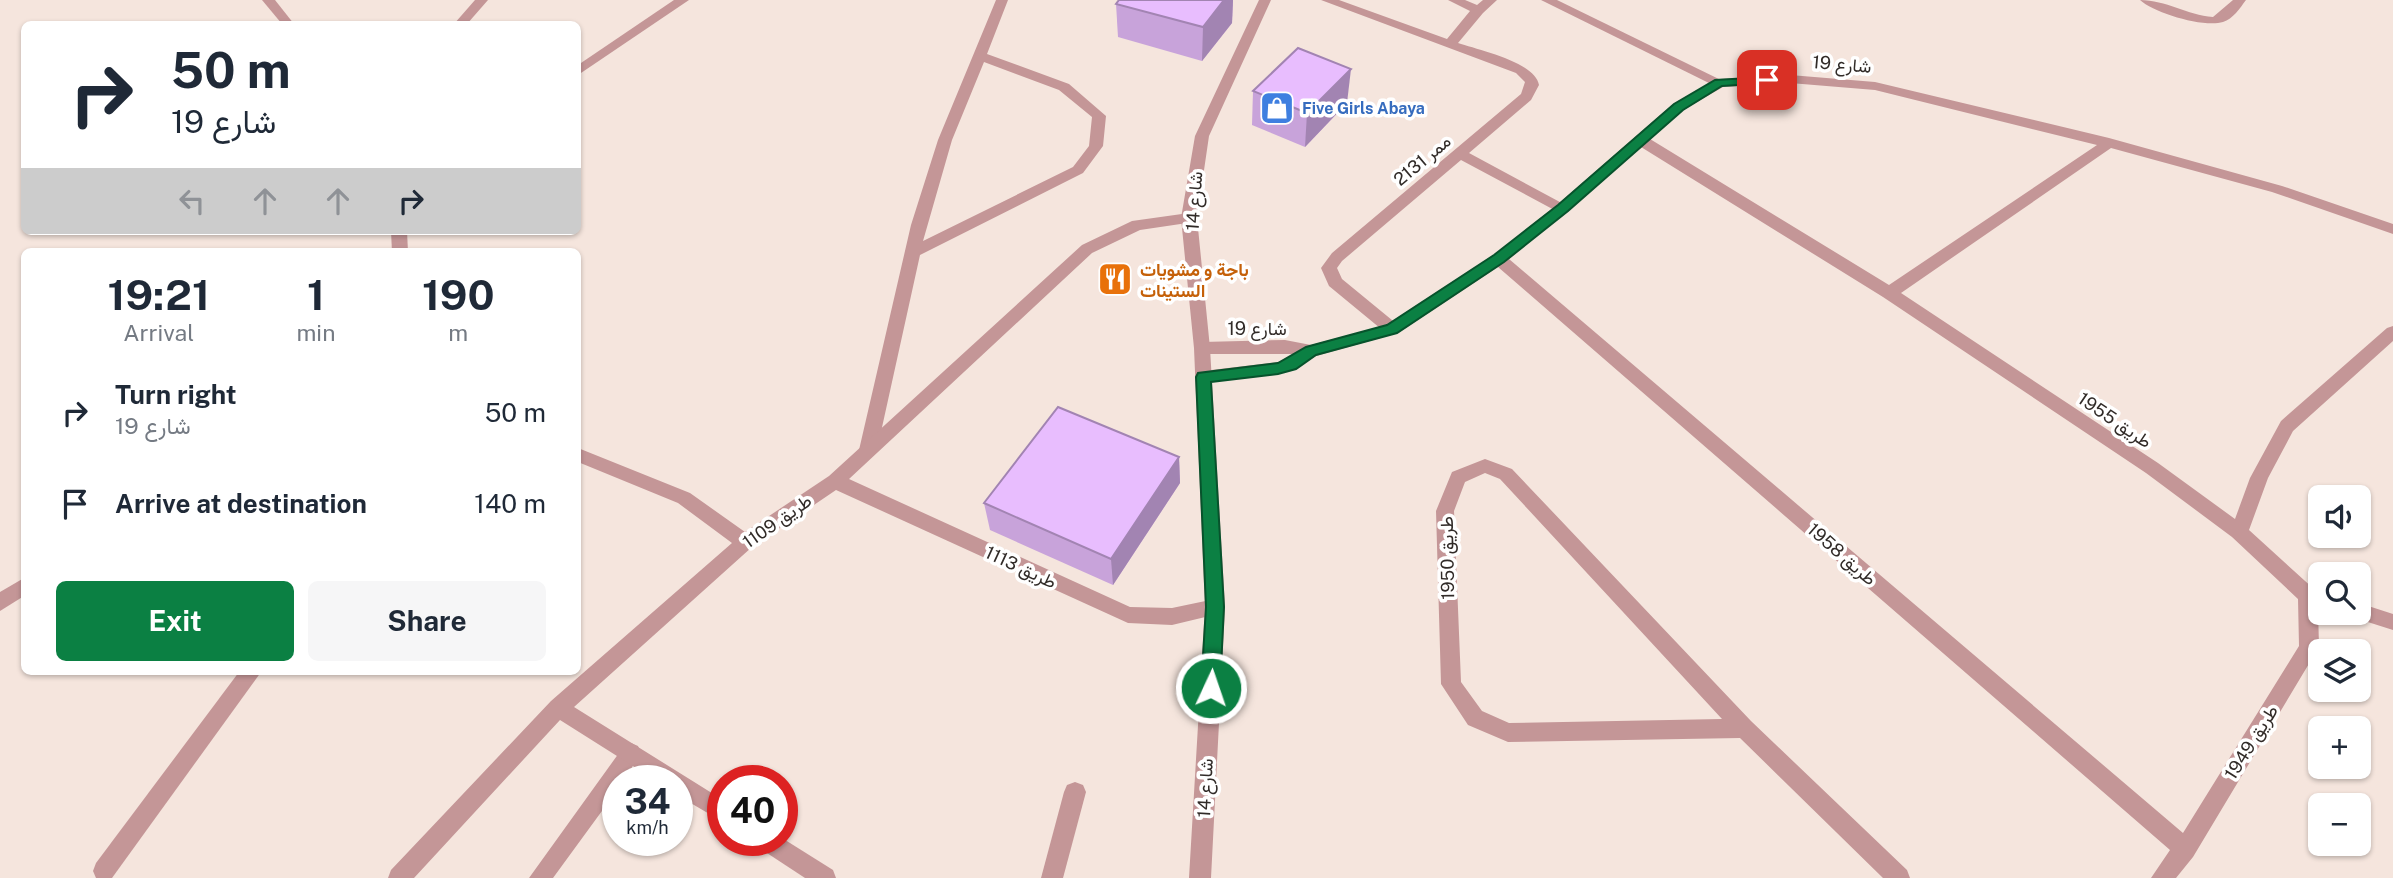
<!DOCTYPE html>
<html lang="en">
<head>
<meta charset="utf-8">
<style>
	body { margin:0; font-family:"Public Sans",Vazirmatn,sans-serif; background:#f6f6f7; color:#1f2937; height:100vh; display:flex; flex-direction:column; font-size:26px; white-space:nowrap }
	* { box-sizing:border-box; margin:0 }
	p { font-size:23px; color:#747a83 }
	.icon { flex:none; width:38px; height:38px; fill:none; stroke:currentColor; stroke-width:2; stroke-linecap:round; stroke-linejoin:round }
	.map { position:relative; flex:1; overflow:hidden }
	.panel { position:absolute; left:21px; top:248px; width:560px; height:427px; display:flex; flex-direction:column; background:#fff; border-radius:10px; box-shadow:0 2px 5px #0004 }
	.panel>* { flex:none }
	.guide { position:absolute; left:21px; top:21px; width:560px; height:214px; border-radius:10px; box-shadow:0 2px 5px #0004; background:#fff; color:#1f2937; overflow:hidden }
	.controls { position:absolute; left:2308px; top:485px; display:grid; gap:14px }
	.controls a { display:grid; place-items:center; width:63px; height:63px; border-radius:10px; background:#fff; box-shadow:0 2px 5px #0004; font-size:35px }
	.speed { position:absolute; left:602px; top:765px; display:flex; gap:14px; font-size:35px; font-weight:700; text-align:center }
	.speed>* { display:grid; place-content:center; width:91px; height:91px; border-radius:50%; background:#fff; box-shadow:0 2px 5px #0004; line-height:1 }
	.speed small { font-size:18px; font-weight:400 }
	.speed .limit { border:10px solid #d22; background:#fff; color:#111 }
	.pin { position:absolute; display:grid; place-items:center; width:60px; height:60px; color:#fff; margin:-30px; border-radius:14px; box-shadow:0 4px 10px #0006 }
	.me { position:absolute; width:77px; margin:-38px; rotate:3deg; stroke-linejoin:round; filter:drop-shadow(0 0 5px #0008) }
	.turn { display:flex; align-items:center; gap:24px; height:147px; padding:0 35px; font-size:32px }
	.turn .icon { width:91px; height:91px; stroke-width:2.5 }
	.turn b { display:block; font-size:49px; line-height:60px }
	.lanes { display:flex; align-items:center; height:66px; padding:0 35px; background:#0003; justify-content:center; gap:35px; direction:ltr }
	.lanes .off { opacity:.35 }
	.eta { display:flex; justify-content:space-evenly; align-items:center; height:119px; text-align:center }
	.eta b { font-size:42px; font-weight:700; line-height:49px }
	.button { display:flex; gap:14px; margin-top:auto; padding:14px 35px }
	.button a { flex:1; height:80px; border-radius:10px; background:#0b8043; color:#fff; font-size:28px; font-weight:700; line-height:80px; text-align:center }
	.button a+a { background:#f6f6f7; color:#1f2937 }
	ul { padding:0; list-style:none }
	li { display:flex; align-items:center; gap:21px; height:91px; padding:0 35px }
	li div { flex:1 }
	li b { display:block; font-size:26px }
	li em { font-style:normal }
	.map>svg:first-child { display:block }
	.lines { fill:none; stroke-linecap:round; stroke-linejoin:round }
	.service { fill:#c49697; fill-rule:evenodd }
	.minor { fill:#c49697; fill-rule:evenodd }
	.tertiary { fill:#c49697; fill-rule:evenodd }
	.wall { fill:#c8a3da }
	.shaded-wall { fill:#a284b2 }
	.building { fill:#e8bdfe; stroke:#a284b2; stroke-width:2 }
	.route { fill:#0b8043; stroke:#07532c; stroke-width:2 }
	.labels { text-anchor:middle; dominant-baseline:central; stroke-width:7; stroke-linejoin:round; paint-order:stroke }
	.far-shop-label { font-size:16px; font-weight:bold; fill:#366cbe; stroke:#fff; text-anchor:start }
	.street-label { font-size:18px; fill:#312b28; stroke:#fff }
	.food-label { font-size:18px; font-weight:bold; fill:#c56008; stroke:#fff; text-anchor:start }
</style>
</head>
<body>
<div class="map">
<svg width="2393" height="878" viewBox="0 0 2393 878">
	<rect width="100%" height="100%" fill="#f5e5dd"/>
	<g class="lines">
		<g class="service">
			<polygon points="674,0 689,0 578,75 578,65"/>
			<path d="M996,0H1008L987,54L1069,84L1106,116L1103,146L1083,173L920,255L877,450L874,455H862L859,450L911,225L938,140ZM984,62L1059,90L1092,117L1089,146L1073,167L923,241L952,140Z"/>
			<path d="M1321,0H1339L1447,39L1470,11L1448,0H1465L1477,5L1483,0H1497L1483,13L1458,43C1479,50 1535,62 1539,85L1531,100L1469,153L1571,208L1568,212H1558L1461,160L1342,261L1337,268L1342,279L1398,325L1400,329L1398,333H1386L1329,286L1321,268L1332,253L1521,94L1525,82L1516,73Z"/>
			<polygon points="1541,0 1557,0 1727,83 1725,86 1715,86"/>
			<path d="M2140,0C2166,0 2187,15 2213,17L2233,0H2246C2240,8 2233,19 2223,22C2204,28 2154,13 2140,0Z"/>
			<polygon points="24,578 24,596 0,611 0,592"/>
			<polygon points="239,672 261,672 112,878 96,878 93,871 96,863"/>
			<polygon points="631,743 638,746 641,753 624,780 618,780 618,789 553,878 529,878 624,746"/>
			<polygon points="1075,782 1083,785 1086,792 1063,878 1041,878 1064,792 1067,785"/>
		</g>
		<g class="minor">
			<polygon points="262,0 275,0 294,24 282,24"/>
			<polygon points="475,0 488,0 467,24 454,24"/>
			<path d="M1790,75L1875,82L2109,138L2282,186L2393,224V234L2272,192L2111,148L1901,293L2158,463L2235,519L2250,478L2281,421L2387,328L2393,326V341L2293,431L2268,478L2249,530L2315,590L2320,592V608H2318L2319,647L2193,857L2176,878H2151L2170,850L1498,267L1398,333L1316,356L1291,371L1203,383L1195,377L1203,371L1278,362L1295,354H1202L1194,348L1202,342L1285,340L1311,345L1387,325L1494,255L1558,204L1673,104L1720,79ZM1790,83L1875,90L2097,145L1889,285L1650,139L1683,110L1723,87ZM1641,147L1883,297L2146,473L2232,537L2298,599L2299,646L2183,833L1509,259Z"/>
			<polygon points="1189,213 1194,214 1197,218 1194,222 1140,230 1092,253 849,479 1130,607 1172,608 1215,599 1222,601 1225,607 1222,613 1172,625 1128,623 836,490 752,547 574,707 723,800 723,822 677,795 677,780 655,780 560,720 414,878 388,878 391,870 551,701 732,543 678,503 578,462 578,448 690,493 745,532 829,476 1082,245 1132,221"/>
			<polygon points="391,231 407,231 408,252 392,252"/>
			<path d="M1485,459L1512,469L1751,721L1907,870L1910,878H1883L1740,738L1508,742L1468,725L1441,684L1436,511L1452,472ZM1485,473L1500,479L1722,719L1509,723L1482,711L1461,682L1454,511L1465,482Z"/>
			<polygon points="2359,603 2393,614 2393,630 2352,617 2350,612 2359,612"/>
			<polygon points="782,838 833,870 836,878 805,878 758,847 755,840"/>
		</g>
		<polygon class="tertiary" points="1259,0 1271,0 1209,136 1197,218 1210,348 1225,607 1211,878 1189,878 1205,607 1194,348 1181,218 1195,136"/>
	</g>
	<g class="wall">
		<polygon points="1119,0 1233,0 1232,23 1202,61 1118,37 1116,4"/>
		<polygon points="1253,91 1347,103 1305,147 1252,125"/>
		<polygon points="1179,457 1180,483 1113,585 990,530 984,503"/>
	</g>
	<g class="shaded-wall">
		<polygon points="1224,0 1233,0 1232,23 1202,61 1203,27"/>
		<polygon points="1351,69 1347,103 1305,147 1307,113"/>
		<polygon points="1179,457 1180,483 1113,585 1111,559"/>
	</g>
	<g class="building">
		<polygon points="1119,0 1224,0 1203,27 1116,4"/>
		<polygon points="1298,48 1351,69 1307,113 1253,91"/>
		<polygon points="1058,407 1179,457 1111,559 984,503"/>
	</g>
	<polygon class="route" points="1767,77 1773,80 1771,83 1722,86 1683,110 1568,211 1504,262 1397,333 1316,355 1296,369 1278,374 1211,382 1224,607 1220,688 1217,694 1211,696 1204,694 1201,688 1206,607 1196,377 1198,373 1278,363 1306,347 1387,325 1494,255 1558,205 1674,104 1715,80"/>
	<defs>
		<g id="shop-square" transform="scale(1.75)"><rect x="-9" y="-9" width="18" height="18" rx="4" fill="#3f7fe0" stroke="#fff"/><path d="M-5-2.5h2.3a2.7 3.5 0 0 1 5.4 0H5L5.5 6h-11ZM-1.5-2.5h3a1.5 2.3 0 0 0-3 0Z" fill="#fff"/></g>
		<g id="restaurant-square" transform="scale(1.75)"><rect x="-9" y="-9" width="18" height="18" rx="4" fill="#e8710a" stroke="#fff"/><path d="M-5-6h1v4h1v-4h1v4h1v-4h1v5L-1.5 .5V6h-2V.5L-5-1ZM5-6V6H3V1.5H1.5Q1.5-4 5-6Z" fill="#fff"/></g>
	</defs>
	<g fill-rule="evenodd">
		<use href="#shop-square" x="1277" y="108"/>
		<use href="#restaurant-square" x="1115" y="279"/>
	</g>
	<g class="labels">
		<g class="far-shop-label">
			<text x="1302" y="108">Five Girls Abaya</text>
		</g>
		<g class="street-label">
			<text transform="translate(1842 64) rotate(5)">شارع 19</text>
			<text transform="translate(1422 160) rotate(-40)">ممر 2131</text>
			<text transform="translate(1194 201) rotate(-86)">شارع 14</text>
			<text x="1257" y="328">شارع 19</text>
			<text transform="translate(2115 420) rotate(34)">طريق 1955</text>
			<text transform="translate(777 521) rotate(-35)">طريق 1109</text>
			<text transform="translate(1842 554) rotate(41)">طريق 1958</text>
			<text transform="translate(1447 558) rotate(-91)">طريق 1950</text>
			<text transform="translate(1021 567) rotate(25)">طريق 1113</text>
			<text transform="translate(2251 742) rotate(-58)">طريق 1949</text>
			<text transform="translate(1205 788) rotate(-87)">شارع 14</text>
		</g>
		<g class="food-label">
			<text x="1140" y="269">باجة و مشويات<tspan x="1140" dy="21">الستينات</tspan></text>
		</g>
	</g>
</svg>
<div class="controls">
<a><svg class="icon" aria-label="sound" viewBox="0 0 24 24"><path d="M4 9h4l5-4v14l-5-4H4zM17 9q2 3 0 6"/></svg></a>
<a><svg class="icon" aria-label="search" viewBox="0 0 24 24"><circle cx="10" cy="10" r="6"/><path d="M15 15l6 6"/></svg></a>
<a><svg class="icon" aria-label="layers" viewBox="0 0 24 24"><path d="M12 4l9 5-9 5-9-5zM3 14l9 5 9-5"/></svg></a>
<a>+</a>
<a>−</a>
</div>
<div class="speed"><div>34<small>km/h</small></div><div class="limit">40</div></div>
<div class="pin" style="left:1767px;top:80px;background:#d93025"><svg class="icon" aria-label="arrive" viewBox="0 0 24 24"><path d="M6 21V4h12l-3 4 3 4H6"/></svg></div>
<svg class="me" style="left:1211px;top:688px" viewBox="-20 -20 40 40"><circle r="17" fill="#0b8043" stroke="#fff" stroke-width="3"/><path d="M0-11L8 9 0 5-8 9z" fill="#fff"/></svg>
<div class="guide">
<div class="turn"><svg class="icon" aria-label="right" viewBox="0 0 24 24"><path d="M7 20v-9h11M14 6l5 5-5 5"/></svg><div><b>50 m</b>شارع 19</div></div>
<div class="lanes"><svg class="icon off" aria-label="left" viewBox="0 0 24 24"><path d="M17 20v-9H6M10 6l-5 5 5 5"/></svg><svg class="icon off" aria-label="ahead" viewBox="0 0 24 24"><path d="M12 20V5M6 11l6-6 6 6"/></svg><svg class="icon off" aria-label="ahead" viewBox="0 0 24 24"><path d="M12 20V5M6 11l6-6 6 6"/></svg><svg class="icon" aria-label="right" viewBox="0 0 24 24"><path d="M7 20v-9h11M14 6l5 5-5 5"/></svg></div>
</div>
<section class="panel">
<div class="eta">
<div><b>19:21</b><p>Arrival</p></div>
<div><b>1</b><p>min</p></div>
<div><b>190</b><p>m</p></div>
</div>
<ul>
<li><svg class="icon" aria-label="right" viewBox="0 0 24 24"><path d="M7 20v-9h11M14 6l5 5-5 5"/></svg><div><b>Turn right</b><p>شارع 19</p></div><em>50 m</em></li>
<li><svg class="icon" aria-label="arrive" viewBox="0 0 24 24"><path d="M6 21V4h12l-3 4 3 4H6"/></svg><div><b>Arrive at destination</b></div><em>140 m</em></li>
</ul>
<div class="button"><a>Exit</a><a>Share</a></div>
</section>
</div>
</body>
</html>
